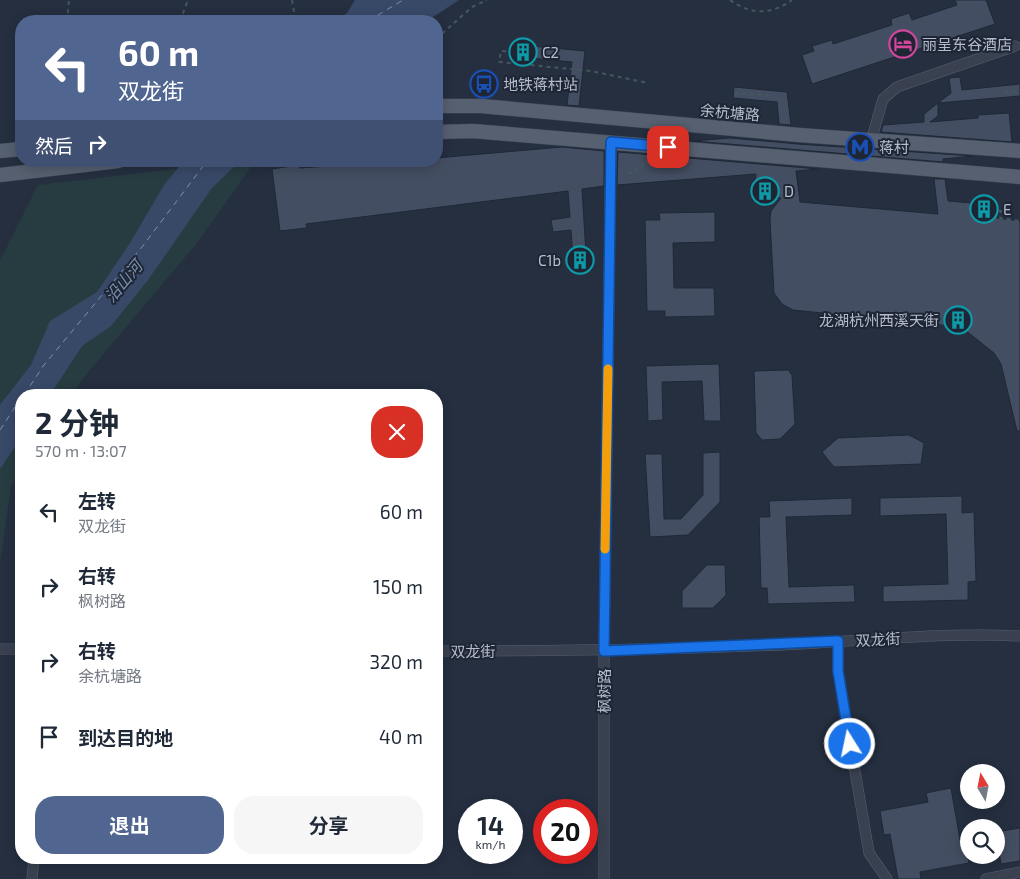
<!DOCTYPE html>
<html lang="zh">
<head>
<meta charset="utf-8">
<style>
	body { margin:0; font-family:"Exo 2","Noto Sans SC",sans-serif; background:#f6f6f7; color:#1f2937; height:100vh; display:flex; flex-direction:column; font-size:19px; white-space:nowrap }
	* { box-sizing:border-box; margin:0 }
	p { font-size:16px; color:#747a83 }
	.icon { flex:none; width:28px; height:28px; fill:none; stroke:currentColor; stroke-width:2; stroke-linecap:round; stroke-linejoin:round }
	.map { position:relative; flex:1; overflow:hidden }
	.panel { position:absolute; left:15px; top:389px; width:428px; height:475px; display:flex; flex-direction:column; background:#fff; border-radius:20px; box-shadow:0 2px 12px #0003 }
	.panel>* { flex:none }
	.banner { position:absolute; left:15px; top:15px; width:428px; height:152px; border-radius:20px; box-shadow:0 2px 12px #0003; background:#50658f; color:#fff; overflow:hidden }
	.needle { width:32px; rotate:350deg }
	.tools { position:absolute; left:960px; top:764px; display:grid; gap:10px }
	.tools a { display:grid; place-items:center; width:45px; height:45px; border-radius:50%; background:#fff; box-shadow:0 2px 12px #0003; font-size:25px }
	.speed { position:absolute; left:458px; top:799px; display:flex; gap:10px; font-size:25px; font-weight:700; text-align:center }
	.speed>* { display:grid; place-content:center; width:65px; height:65px; border-radius:50%; background:#fff; box-shadow:0 2px 12px #0003; line-height:1 }
	.speed small { font-size:12px; font-weight:400 }
	.speed .limit { border:8px solid #d22; background:#fff; color:#111 }
	.pin { position:absolute; display:grid; place-items:center; width:42px; height:42px; color:#fff; margin:-21px; border-radius:10px; box-shadow:0 2px 8px #0006 }
	.me { position:absolute; width:55px; margin:-28px; rotate:350deg; stroke-linejoin:round; filter:drop-shadow(0 0 4px #0008) }
	.turn { display:flex; align-items:center; gap:18px; height:105px; padding:0 20px; font-size:22px }
	.turn .icon { width:65px; height:65px; stroke-width:2.5 }
	.turn b { display:block; font-size:35px; line-height:42px }
	.then { display:flex; align-items:center; height:48px; padding:0 20px; background:#0003; gap:10px; font-size:19px }
	.round { display:grid; place-items:center; flex:none; width:52px; height:52px; border-radius:20px; background:#f6f6f7 }
	.overview { display:flex; align-items:center; justify-content:space-between; height:85px; padding:0 20px }
	h1 { font-size:30px; font-weight:700; line-height:38px }
	.cta { display:flex; gap:10px; margin-top:auto; padding:10px 20px }
	.cta a { flex:1; height:58px; border-radius:20px; background:#50658f; color:#fff; font-size:20px; font-weight:700; line-height:58px; text-align:center }
	.cta a+a { background:#f6f6f7; color:#1f2937 }
	ul { padding:0; list-style:none }
	li { display:flex; align-items:center; gap:15px; height:75px; padding:0 20px }
	li div { flex:1 }
	li b { display:block; font-size:19px }
	li em { font-style:normal }
	.map>svg:first-child { display:block }
	.green { fill:#273c41 }
	.water { fill:#384968 }
	.lines { fill:none; stroke-linecap:round; stroke-linejoin:round }
	.ferry { stroke:#7c90b2; stroke-width:1; stroke-dasharray:6 5; stroke-linecap:butt }
	.building { fill:#444e62; stroke:#202837 }
	.minor-casing { stroke:#575f6e; stroke-width:11 }
	.major-casing { stroke:#424a59; stroke-width:15 }
	.path { stroke:#42585b; stroke-width:2; stroke-dasharray:4 4; stroke-linecap:butt }
	.minor { stroke:#394150; stroke-width:10 }
	.major { stroke:#576070; stroke-width:14 }
	.route-casing { stroke:#114b97; stroke-width:12 }
	.route { stroke:#1a73e8; stroke-width:9 }
	.slow { stroke:#f59e0b; stroke-width:9 }
	.labels { text-anchor:middle; dominant-baseline:central; stroke-width:4; stroke-linejoin:round; paint-order:stroke }
	.poi-label { font-size:15px; fill:#b5bccb; stroke:#1e2635; text-anchor:start }
	.street-label { font-size:15px; fill:#b5bccb; stroke:#1e2635 }
	.water-label { font-size:16px; font-style:italic; fill:#7c90b2; stroke:#1e2635 }
</style>
</head>
<body>
<div class="map">
<svg width="1020" height="879" viewBox="0 0 1020 879">
	<rect width="100%" height="100%" fill="#252f40"/>
	<polygon class="green" points="242,161 255,161 197,243 84,377 72,395 21,395 21,471 11,486 0,563 0,261 38,185"/>
	<g class="water">
		<polygon points="355,0 459,0 427,21 335,21 347,13"/>
		<polygon points="184,161 240,161 212,188 148,280 111,326 82,346 50,395 21,395 21,438 0,469 0,405 31,365 50,321 97,292 130,243 164,185"/>
	</g>
	<g class="lines">
		<g class="ferry">
			<polyline points="368,21 403,0"/>
			<polyline points="24,395 44,365 142,247 207,161"/>
			<polyline points="0,430 21,398"/>
		</g>
	</g>
	<g class="building">
		<polygon points="955,0 986,0 995,24 812,84 802,55 814,51 812,46 832,40 833,44 892,25 891,19 909,13 912,20 957,5"/>
		<polygon points="510,44 585,51 579,106 567,105 572,62 509,56"/>
		<polygon points="960,77 962,90 1020,84 1020,96 938,103 951,93 949,78"/>
		<polygon points="734,87 787,92 791,125 779,124 777,102 733,98"/>
		<polygon points="938,103 938,116 930,122 978,118 978,115 1009,113 1012,142 881,132 883,125 924,122 924,114"/>
		<polygon points="730,138 798,144 973,156 943,159 943,162 693,141"/>
		<polygon points="562,147 604,151 604,186 582,189 587,270 574,272 571,230 553,232 551,220 570,217 568,191 306,224 307,228 280,231 272,169 299,165 300,168 360,164 360,161 436,161 436,158"/>
		<polygon points="618,152 818,169 796,171 800,202 938,214 934,179 945,179 948,201 997,205 997,218 1020,221 1020,431 1017,431 1001,364 994,353 965,330 951,326 793,310 782,304 774,293 770,220 771,211 781,198 753,195 756,174 617,185"/>
		<polygon points="715,212 715,242 673,243 674,288 714,288 715,316 665,317 665,311 647,311 645,220 660,220 659,213"/>
		<polygon points="719,364 721,421 704,421 702,381 662,382 663,420 648,421 646,366"/>
		<polygon points="788,370 792,375 795,424 780,439 762,440 756,433 754,371"/>
		<polygon points="909,435 924,443 921,464 834,467 822,452 838,438"/>
		<polygon points="720,452 720,502 688,535 650,537 645,454 662,454 664,519 681,519 703,495 703,453"/>
		<polygon points="962,496 962,513 974,512 976,581 968,582 968,600 883,602 883,586 948,584 946,514 880,516 880,498"/>
		<polygon points="852,498 852,515 786,517 789,587 854,585 855,602 768,604 767,588 761,588 759,517 770,517 769,501"/>
		<polygon points="707,565 725,565 726,595 713,608 682,608 682,591"/>
		<polygon points="951,788 960,840 964,839 969,863 920,872 921,879 898,879 890,834 884,835 880,811 928,802 926,793"/>
		<polygon points="1020,828 1020,861 1001,864 996,832"/>
	</g>
	<g class="lines">
		<g class="minor-casing">
			<g id="minor">
				<polyline points="871,141 883,99 897,87 1015,46"/>
				<polyline points="838,641 838,671 869,853 887,879"/>
				<polyline points="0,649 21,649"/>
				<path d="M436,651C558,651 679,650 800,644C873,640 947,632 1020,636"/>
				<polyline points="32,879 34,858"/>
				<polyline points="604,879 604,651 611,142"/>
				<polyline points="986,879 1020,872"/>
			</g>
		</g>
		<g class="major-casing">
			<g id="major">
				<polyline points="436,106 481,106 799,135 1020,151"/>
				<polyline points="436,132 473,131 1020,177"/>
				<polyline points="0,151 21,149"/>
				<polyline points="0,175 118,161"/>
			</g>
		</g>
		<g class="path">
			<polyline points="292,0 295,17 293,21"/>
			<path d="M730,0C751,15 771,15 792,0"/>
			<polyline points="67,21 69,0"/>
			<polyline points="180,21 188,0"/>
			<polyline points="436,39 472,7 487,0"/>
			<polyline points="546,54 501,51 499,62 591,71 648,83"/>
			<polyline points="1004,92 1020,91"/>
			<polyline points="734,93 769,95"/>
			<polyline points="628,173 632,173 639,166 648,165 648,162"/>
			<polyline points="754,190 788,194"/>
			<polyline points="959,207 1001,211 1000,218 1020,221"/>
			<polyline points="579,236 581,271"/>
		</g>
		<use href="#minor" class="minor"/>
		<use href="#major" class="major"/>
	</g>
	<g class="lines">
		<g class="route-casing">
			<polyline id="route" points="668,147 611,142 604,651 838,641 838,671 850,744"/>
		</g>
		<use href="#route" class="route"/>
		<polyline class="slow" points="605,549 608,369"/>
	</g>
	<defs>
		<g id="hotel-ring" transform="scale(1.4375)"><circle r="9.5" fill="#1e2635" stroke="#d1479c" stroke-width="1.5"/><path d="M-6-4.5h1.5V1H6V5H4.5V3h-9V5H-6ZM-4 0a1.8 1.8 0 1 1 3.6 0ZM.5 0V-2.5h3Q6-2.5 6 0Z" fill="#d1479c"/></g>
		<g id="building-ring" transform="scale(1.4375)"><circle r="9.5" fill="#1e2635" stroke="#0f9aa8" stroke-width="1.5"/><path d="M-4-6H4V6H1V3H-1V6H-4ZM-2.5-4.3h1.7v1.8h-1.7ZM.8-4.3h1.7v1.8H.8ZM-2.5-1h1.7V.8h-1.7ZM.8-1h1.7V.8H.8Z" fill="#0f9aa8"/></g>
		<g id="bus-ring" transform="scale(1.4375)"><circle r="9.5" fill="#1e2635" stroke="#1a4fb4" stroke-width="1.5"/><path d="M-5-6H5V4H4V6H2V4H-2V6H-4V4H-5ZM-3.5-4V0h7V-4ZM-3.5 1.2v1.5H-2V1.2ZM2 1.2v1.5H3.5V1.2Z" fill="#1a4fb4"/></g>
		<g id="metro-ring" transform="scale(1.4375)"><circle r="9.5" fill="#1e2635" stroke="#1a4fb4" stroke-width="1.5"/><path d="M-5.5 5V-5H-3L0 0L3-5H5.5V5H3V-.5L0 4L-3-.5V5Z" fill="#1a4fb4"/></g>
	</defs>
	<g fill-rule="evenodd">
		<use href="#hotel-ring" x="903" y="44"/>
		<use href="#building-ring" x="523" y="52"/>
		<use href="#bus-ring" x="484" y="84"/>
		<use href="#metro-ring" x="860" y="147"/>
		<use href="#building-ring" x="765" y="191"/>
		<use href="#building-ring" x="984" y="209"/>
		<use href="#building-ring" x="580" y="260"/>
		<use href="#building-ring" x="958" y="320"/>
	</g>
	<g class="labels">
		<g class="poi-label">
			<text x="922" y="44">丽呈东谷酒店</text>
			<text x="542" y="52">C2</text>
			<text x="503" y="84">地铁蒋村站</text>
			<text x="879" y="147">蒋村</text>
			<text x="784" y="191">D</text>
			<text x="1003" y="209">E</text>
			<text x="561" y="260" text-anchor="end">C1b</text>
			<text x="939" y="320" text-anchor="end">龙湖杭州西溪天街</text>
		</g>
		<g class="street-label">
			<text transform="translate(730 112) rotate(5)">余杭塘路</text>
			<text transform="translate(878 639) rotate(-3)">双龙街</text>
			<text x="473" y="651">双龙街</text>
			<text transform="translate(604 691) rotate(-90)">枫树路</text>
		</g>
		<g class="water-label">
			<text transform="translate(123 281) rotate(-50)">沿山河</text>
		</g>
	</g>
</svg>
<div class="tools">
<a><svg class="needle" viewBox="-14 -14 28 28"><path d="M0-13l5 13h-10z" fill="#e53935"/><path d="M0 13l5-13h-10z" fill="#747a83"/></svg></a>
<a><svg class="icon" aria-label="search" viewBox="0 0 24 24"><circle cx="10" cy="10" r="6"/><path d="M15 15l6 6"/></svg></a>
</div>
<div class="speed"><div>14<small>km/h</small></div><div class="limit">20</div></div>
<div class="pin" style="left:668px;top:147px;background:#d93025"><svg class="icon" aria-label="arrive" viewBox="0 0 24 24"><path d="M6 21V4h12l-3 4 3 4H6"/></svg></div>
<svg class="me" style="left:850px;top:744px" viewBox="-20 -20 40 40"><circle r="17" fill="#1a73e8" stroke="#fff" stroke-width="3"/><path d="M0-11L8 9 0 5-8 9z" fill="#fff"/></svg>
<div class="banner">
<div class="turn"><svg class="icon" aria-label="left" viewBox="0 0 24 24"><path d="M17 20v-9H6M10 6l-5 5 5 5"/></svg><div><b>60 m</b>双龙街</div></div>
<div class="then">然后<svg class="icon" aria-label="right" viewBox="0 0 24 24"><path d="M7 20v-9h11M14 6l5 5-5 5"/></svg></div>
</div>
<section class="panel">
<div class="overview"><div><h1>2 分钟</h1><p>570 m · 13:07</p></div><a class="round" style="background:#d93025;color:#fff"><svg class="icon" aria-label="close" viewBox="0 0 24 24"><path d="M6 6l12 12M18 6L6 18"/></svg></a></div>
<ul>
<li><svg class="icon" aria-label="left" viewBox="0 0 24 24"><path d="M17 20v-9H6M10 6l-5 5 5 5"/></svg><div><b>左转</b><p>双龙街</p></div><em>60 m</em></li>
<li><svg class="icon" aria-label="right" viewBox="0 0 24 24"><path d="M7 20v-9h11M14 6l5 5-5 5"/></svg><div><b>右转</b><p>枫树路</p></div><em>150 m</em></li>
<li><svg class="icon" aria-label="right" viewBox="0 0 24 24"><path d="M7 20v-9h11M14 6l5 5-5 5"/></svg><div><b>右转</b><p>余杭塘路</p></div><em>320 m</em></li>
<li><svg class="icon" aria-label="arrive" viewBox="0 0 24 24"><path d="M6 21V4h12l-3 4 3 4H6"/></svg><div><b>到达目的地</b></div><em>40 m</em></li>
</ul>
<div class="cta"><a>退出</a><a>分享</a></div>
</section>
</div>
</body>
</html>
